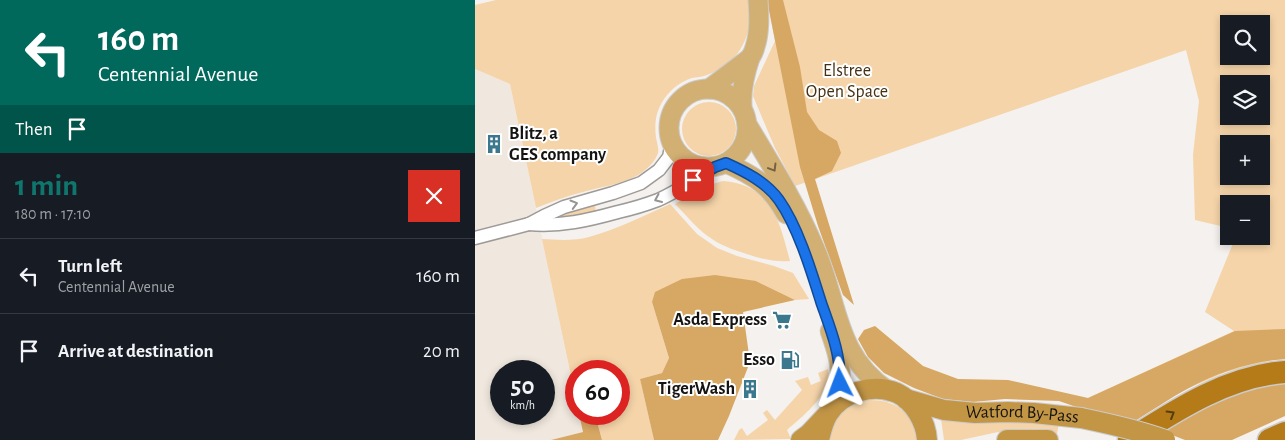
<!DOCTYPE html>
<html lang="en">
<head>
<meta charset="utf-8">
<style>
	body { margin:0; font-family:"Alegreya Sans",sans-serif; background:#242831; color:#f1f3f6; height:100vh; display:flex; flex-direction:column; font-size:19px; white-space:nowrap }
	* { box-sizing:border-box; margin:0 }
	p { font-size:16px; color:#9ea1a6 }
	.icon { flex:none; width:28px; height:28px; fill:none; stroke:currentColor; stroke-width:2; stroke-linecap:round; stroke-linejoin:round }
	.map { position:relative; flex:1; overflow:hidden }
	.drawer { display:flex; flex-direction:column; background:#171b24; width:475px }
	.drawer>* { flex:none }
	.hud { background:#00695c; color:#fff; overflow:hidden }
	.fabs { position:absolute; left:745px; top:15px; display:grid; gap:10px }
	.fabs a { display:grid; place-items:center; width:50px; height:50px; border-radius:0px; background:#171b24; box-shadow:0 2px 8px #0003; font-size:25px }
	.speed { position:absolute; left:15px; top:360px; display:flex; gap:10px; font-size:25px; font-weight:700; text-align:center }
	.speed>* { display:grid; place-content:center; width:65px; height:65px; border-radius:50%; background:#171b24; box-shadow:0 2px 8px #0003; line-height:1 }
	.speed small { font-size:12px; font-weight:400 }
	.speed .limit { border:8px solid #d22; background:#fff; color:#111 }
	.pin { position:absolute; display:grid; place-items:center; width:42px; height:42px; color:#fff; margin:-21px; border-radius:10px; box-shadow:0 2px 8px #0006 }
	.me { position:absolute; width:55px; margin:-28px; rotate:357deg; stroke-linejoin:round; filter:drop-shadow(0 0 4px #0008) }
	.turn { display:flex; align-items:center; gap:18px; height:105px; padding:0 15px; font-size:22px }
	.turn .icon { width:65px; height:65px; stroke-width:2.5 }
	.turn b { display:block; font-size:35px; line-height:42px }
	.then { display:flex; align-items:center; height:48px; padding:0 15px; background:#0003; gap:10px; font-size:19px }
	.round { display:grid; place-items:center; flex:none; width:52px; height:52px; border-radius:0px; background:#242831 }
	.headline { display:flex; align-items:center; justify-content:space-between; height:85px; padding:0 15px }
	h1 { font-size:30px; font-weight:700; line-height:38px; color:#0f766e }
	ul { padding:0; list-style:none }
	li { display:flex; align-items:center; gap:15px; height:75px; padding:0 15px; border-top:1px solid #363941 }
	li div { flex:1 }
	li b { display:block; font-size:19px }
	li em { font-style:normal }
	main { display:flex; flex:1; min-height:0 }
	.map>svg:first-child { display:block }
	.built { fill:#f0e8de; fill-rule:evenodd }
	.green { fill:#f5d4a9; fill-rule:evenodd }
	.forest { fill:#d7a764 }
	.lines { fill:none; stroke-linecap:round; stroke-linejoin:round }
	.minor-casing { stroke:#9d9a97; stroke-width:15 }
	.primary-casing { stroke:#cccbcb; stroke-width:21 }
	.trunk-casing { stroke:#cccbcb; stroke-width:22 }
	.motorway-casing { stroke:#cccbcb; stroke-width:25 }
	.minor { stroke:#fff; stroke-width:12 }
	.primary { stroke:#d2b074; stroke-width:19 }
	.trunk { stroke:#c39646; stroke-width:20 }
	.motorway { stroke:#b47b18; stroke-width:22 }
	.trunk-bridge-casing { stroke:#cccbcb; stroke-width:22; stroke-linecap:butt }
	.trunk-bridge { stroke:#c39646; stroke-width:20 }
	.oneway { stroke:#746243 }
	.oneway2 { stroke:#969594 }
	.oneway3 { stroke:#553d14 }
	.route-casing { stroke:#114b97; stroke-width:12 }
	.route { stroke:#1a73e8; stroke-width:9 }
	.labels { text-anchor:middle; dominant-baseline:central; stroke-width:4; stroke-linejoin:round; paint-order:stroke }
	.park-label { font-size:18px; fill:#443013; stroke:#fff }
	.poi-label { font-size:18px; font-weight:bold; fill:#151412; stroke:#fff; text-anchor:end }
	.street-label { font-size:18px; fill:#151412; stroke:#fff }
</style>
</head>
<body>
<main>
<section class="drawer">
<div class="hud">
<div class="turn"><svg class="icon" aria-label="left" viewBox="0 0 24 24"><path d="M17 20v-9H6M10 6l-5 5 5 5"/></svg><div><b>160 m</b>Centennial Avenue</div></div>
<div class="then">Then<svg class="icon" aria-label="arrive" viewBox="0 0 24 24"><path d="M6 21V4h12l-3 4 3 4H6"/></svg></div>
</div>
<div class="headline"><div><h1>1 min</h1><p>180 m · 17:10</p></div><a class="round" style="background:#d93025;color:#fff"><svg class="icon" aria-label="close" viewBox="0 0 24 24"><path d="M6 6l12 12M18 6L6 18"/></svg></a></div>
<ul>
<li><svg class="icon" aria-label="left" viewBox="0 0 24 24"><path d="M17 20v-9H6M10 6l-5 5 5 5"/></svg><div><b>Turn left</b><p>Centennial Avenue</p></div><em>160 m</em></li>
<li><svg class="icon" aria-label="arrive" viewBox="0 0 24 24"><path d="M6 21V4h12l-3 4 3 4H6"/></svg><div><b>Arrive at destination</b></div><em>20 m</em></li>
</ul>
</section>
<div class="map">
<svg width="810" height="440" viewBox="0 0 810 440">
	<rect width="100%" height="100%" fill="#f4f1ee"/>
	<path class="built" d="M0,69L35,84L101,401V414H104L108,432L76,440H0ZM26,371H69V414H26Z"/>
	<g class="green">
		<path d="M21,0H275C276,6 277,13 276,19C272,45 258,67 232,75C227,77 221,77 217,78C207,81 198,88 192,95C181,109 179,121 181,138C182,142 184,149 183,153C181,160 174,167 169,171C152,184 128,186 108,192C92,196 76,202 61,208L35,84L0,69V5Z"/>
		<path d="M292,0H810V359L798,360L751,372L714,388L613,398L759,331L730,312L761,236H786V204H754V228L720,220L718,155L724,101L711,50L320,186L300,148L278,96L279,86L300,41ZM754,24H786V56H754ZM754,84H786V116H754ZM754,144H786V176H754Z"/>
		<circle cx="234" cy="129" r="27"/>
		<path d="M248,181C297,185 304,220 315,261C303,262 292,260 281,257C266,252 250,248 237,239C223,230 212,216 200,204L230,186Z"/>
		<path d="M195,204L222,234L242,248L262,256L299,266L318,273L334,299L320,300L281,281L177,302L194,358L187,373L165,379L179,440H127L120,414H144V371H101V389L99,390L67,239C83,240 99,241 114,237C142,229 169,216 195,204Z"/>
		<polygon points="120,205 121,214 104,217 77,218"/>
		<path d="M353,369C359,392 327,417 312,430L316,439L259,440L264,430L267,428L272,436L293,420L288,413L292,410L300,420L327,390L320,381L333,377L336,385L346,381L343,373Z"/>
		<path d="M391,400C419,399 439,411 442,440H354C359,417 369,407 391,400Z"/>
		<polygon points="466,419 584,423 582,434 523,432 486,440 469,440"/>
	</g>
	<g class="forest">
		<polygon points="292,0 308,0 325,67 332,112 344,130 362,141 366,153 357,171 340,179 379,305 368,295 343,226 325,167"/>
		<polygon points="240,275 281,281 320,300 268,312 275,362 254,416 243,440 179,440 165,379 187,373 194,358 177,302 180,292 207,279"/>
		<path d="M400,326L448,366L483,379L533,380L613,398L760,331L810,329V359C778,361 741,373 714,388C695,398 678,410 660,421L610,410L584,401L530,399L498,402L468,399L439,388L409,373L393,357L383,339L389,330Z"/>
		<polygon points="810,380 810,416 757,440 710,440 684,430 764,391"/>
		<polygon points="104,414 120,414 127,440 76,440 108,432"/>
	</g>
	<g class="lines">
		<g class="minor-casing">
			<g id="minor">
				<path d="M54,224C85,227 114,220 143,212C156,209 170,205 183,200C203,191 222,178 241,167"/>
				<polyline points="0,238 54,224 69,216 89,207 138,193 166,183 184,170 194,157 197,142"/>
			</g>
		</g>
		<g class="primary-casing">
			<g id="primary">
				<circle cx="233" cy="128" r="39"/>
				<polyline points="234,89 275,58"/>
				<path d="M267,105C266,90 270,73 275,58C277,55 279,51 280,47C285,32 284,15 283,0"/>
				<path d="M273,126C297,166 322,206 340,249C364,303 359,354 413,391"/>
				<path d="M251,163C280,176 296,186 311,214"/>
				<path d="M355,331C361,348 367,365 365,383C364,391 361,399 358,407"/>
			</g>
		</g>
		<g class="trunk-casing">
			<g id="trunk">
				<path id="s1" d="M431,399L469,410L500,413L533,412L559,413L606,418"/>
				<polyline points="326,440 334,434 350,417"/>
				<path d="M344,440C346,431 348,422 353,414C367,392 398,383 422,393C439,401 451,422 452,440"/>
				<polyline points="532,440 573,440"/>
			</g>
		</g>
		<g class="motorway-casing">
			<g id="motorway">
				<path d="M654,440C701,410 753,376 810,372"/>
				<polyline points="794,440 810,433"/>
			</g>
		</g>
		<use href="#minor" class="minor"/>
		<use href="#primary" class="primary"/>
		<use href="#trunk" class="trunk"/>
		<use href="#motorway" class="motorway"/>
		<g class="trunk-bridge-casing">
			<path id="trunk-bridge" d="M606,418C635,424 663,430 690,440"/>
		</g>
		<use href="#trunk-bridge" class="trunk-bridge"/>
	</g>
	<defs><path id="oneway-chevron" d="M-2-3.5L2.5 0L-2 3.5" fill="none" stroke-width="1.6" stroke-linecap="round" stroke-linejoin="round" transform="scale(1.25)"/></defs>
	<use class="oneway" href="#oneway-chevron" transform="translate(298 168) rotate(59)"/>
	<g class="oneway2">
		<use href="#oneway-chevron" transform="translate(183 199) rotate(156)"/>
		<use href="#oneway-chevron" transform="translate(99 204) rotate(-16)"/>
	</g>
	<use class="oneway3" href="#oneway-chevron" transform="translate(696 414) rotate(-31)"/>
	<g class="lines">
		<g class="route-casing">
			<path id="route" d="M218,180L240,167L251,163C271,172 291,182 304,200C323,227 336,270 346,302C355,328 366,354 365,383"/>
		</g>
		<use href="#route" class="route"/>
	</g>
	<defs>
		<g id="building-bare" transform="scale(1.5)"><path d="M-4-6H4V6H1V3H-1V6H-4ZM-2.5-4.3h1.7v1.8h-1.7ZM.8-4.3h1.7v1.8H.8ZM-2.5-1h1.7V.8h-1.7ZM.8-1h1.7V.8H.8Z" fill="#3b788e" stroke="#fff" stroke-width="2.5" paint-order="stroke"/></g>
		<g id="supermarket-bare" transform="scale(1.5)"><path d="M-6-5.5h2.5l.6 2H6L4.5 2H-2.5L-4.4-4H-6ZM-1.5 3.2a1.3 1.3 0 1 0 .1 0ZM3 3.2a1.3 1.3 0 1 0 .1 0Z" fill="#3b788e" stroke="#fff" stroke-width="2.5" paint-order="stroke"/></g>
		<g id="fuel-bare" transform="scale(1.5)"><path d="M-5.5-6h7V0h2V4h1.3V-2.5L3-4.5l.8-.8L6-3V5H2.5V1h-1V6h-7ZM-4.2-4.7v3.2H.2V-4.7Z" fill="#3b788e" stroke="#fff" stroke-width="2.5" paint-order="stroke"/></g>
	</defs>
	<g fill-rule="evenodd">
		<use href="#building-bare" x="19" y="144"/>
		<use href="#supermarket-bare" x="307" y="320"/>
		<use href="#fuel-bare" x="315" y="360"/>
		<use href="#building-bare" x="275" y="389"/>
	</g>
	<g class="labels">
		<g class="park-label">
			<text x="372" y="71">Elstree<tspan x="372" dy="21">Open Space</tspan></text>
		</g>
		<g class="poi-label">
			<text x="34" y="134" text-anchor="start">Blitz, a<tspan x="34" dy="21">GES company</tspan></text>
			<text x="292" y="320">Asda Express</text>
			<text x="300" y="360">Esso</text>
			<text x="260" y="389">TigerWash</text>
		</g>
		<g class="street-label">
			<text stroke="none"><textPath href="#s1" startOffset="118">Watford By-Pass</textPath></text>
		</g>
	</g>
</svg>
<div class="fabs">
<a><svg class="icon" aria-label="search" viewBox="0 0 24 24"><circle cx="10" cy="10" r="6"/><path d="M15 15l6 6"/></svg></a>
<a><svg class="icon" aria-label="layers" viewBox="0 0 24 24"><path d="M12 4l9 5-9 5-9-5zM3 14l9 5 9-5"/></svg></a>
<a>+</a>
<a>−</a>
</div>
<div class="speed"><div>50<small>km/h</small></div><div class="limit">60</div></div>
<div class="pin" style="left:218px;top:180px;background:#d93025"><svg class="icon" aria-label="arrive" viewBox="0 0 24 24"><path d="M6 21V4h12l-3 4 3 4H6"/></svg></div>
<svg class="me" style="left:365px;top:383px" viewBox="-20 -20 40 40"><path d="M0-17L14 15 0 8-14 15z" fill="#1a73e8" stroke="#fff" stroke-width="4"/></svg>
</div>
</main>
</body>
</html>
